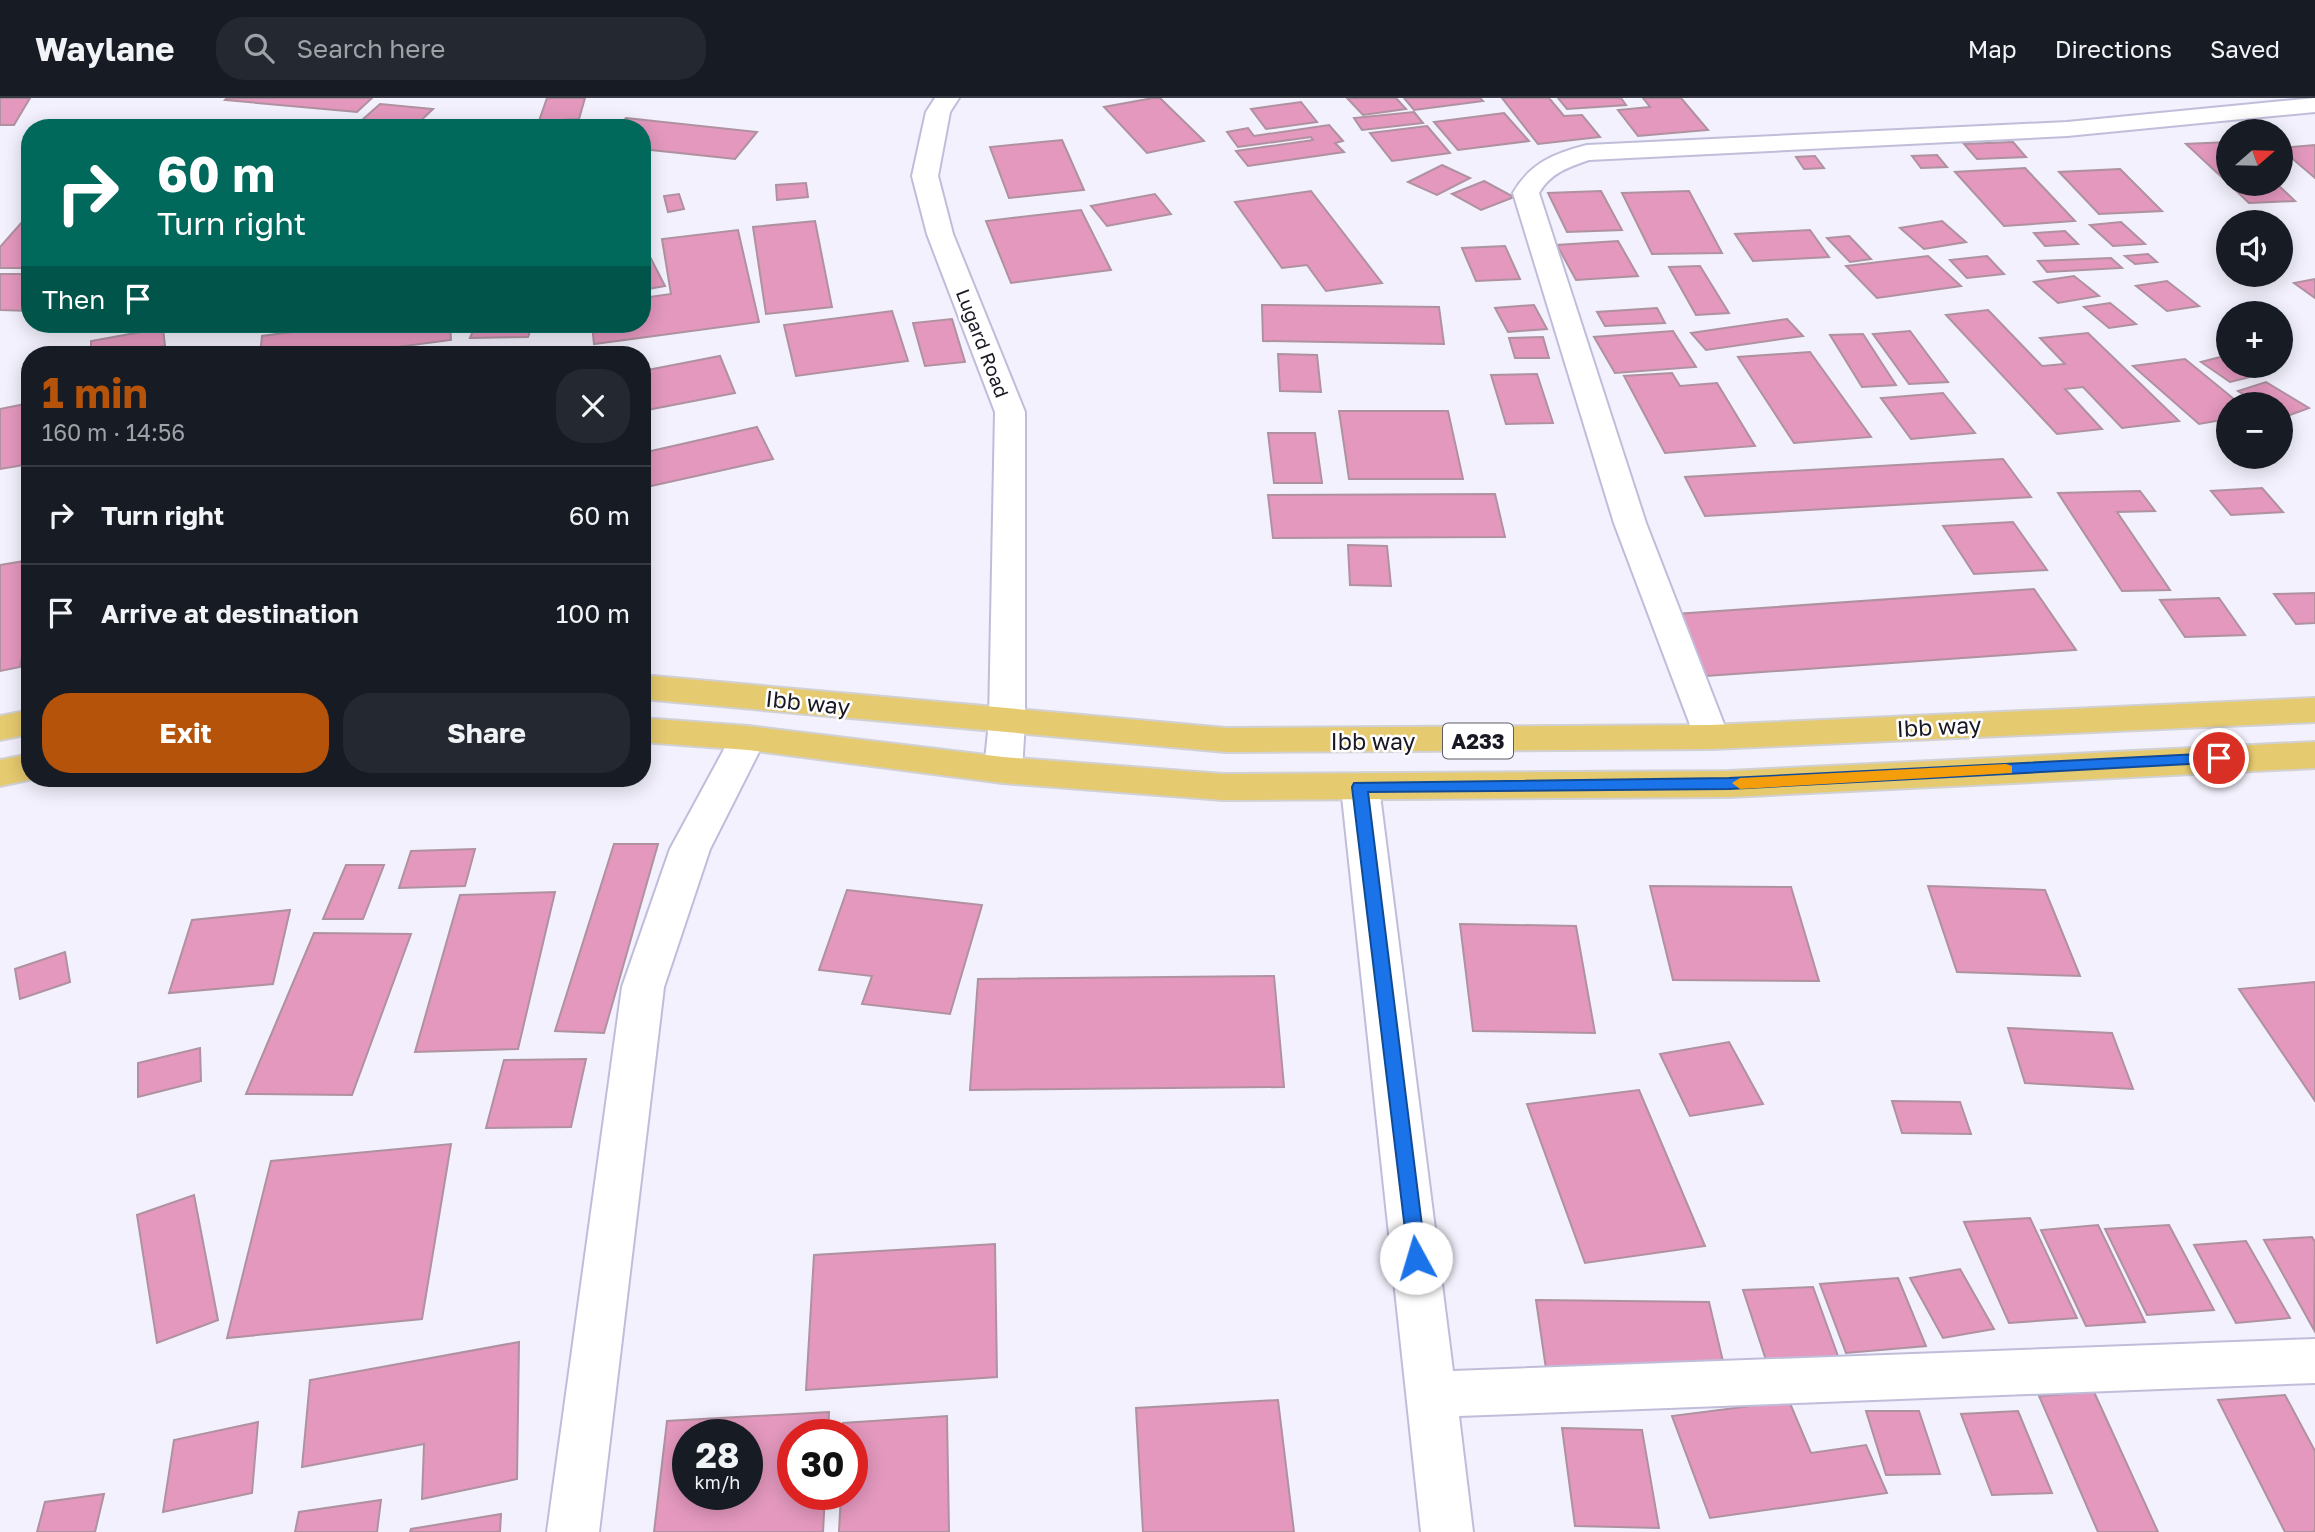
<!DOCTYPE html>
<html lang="en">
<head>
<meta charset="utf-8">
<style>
	body { margin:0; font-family:"Golos Text",sans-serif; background:#242831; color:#f1f3f6; height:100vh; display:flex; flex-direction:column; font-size:26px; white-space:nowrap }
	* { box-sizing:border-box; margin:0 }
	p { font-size:23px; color:#9ea1a6 }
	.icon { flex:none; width:38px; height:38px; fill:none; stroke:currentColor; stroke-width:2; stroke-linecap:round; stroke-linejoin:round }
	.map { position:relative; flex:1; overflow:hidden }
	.panel { position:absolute; left:21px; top:248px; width:630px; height:441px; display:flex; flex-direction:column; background:#171b24; border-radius:28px; box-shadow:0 4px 18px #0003 }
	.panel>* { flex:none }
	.guide { position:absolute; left:21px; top:21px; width:630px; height:214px; border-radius:28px; box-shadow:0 4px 18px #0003; background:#00695c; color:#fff; overflow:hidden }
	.needle { width:46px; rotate:70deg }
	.buttons { position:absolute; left:2216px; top:21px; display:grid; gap:14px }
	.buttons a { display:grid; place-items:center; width:77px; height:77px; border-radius:50%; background:#171b24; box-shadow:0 4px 18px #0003; font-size:35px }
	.speed { position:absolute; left:672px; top:1321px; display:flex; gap:14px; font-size:35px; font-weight:700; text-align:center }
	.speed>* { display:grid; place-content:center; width:91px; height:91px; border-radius:50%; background:#171b24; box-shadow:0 4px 18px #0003; line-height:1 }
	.speed small { font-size:18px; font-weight:400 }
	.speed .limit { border:10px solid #d22; background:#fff; color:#111 }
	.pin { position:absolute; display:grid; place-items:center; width:60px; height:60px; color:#fff; margin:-30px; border:4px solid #fff; border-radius:50%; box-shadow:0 2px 7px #0007 }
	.me { position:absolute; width:77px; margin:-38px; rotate:354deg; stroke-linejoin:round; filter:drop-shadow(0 0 5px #0008) }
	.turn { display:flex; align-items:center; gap:24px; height:147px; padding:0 21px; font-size:32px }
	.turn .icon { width:91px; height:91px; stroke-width:2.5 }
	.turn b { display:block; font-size:49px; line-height:60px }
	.then { display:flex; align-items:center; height:66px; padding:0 21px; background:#0003; gap:14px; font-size:26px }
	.round { display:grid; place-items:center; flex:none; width:74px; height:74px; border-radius:28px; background:#242831 }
	.headline { display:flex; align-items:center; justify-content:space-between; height:119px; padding:0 21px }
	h1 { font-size:42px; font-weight:700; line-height:52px; color:#b45309 }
	.primary-button { display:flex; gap:14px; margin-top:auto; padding:14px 21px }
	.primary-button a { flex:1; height:80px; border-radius:28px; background:#b45309; color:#fff; font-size:28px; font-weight:700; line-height:80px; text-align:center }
	.primary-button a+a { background:#242831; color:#f1f3f6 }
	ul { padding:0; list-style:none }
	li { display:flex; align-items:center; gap:21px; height:98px; padding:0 21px; border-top:2px solid #363941 }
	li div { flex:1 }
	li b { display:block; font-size:26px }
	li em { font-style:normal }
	header { display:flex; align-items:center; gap:42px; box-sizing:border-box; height:98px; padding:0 35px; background:#171b24; border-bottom:2px solid #363941 }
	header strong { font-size:33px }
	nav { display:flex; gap:38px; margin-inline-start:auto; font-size:24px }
	.search { width:490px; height:63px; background:#242831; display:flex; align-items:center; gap:18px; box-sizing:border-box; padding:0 24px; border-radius:28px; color:#9ea1a6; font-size:26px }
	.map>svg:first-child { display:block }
	.building { fill:#e498be; stroke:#af919f; stroke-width:2; fill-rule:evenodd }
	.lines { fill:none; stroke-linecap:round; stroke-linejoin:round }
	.minor-casing { stroke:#c0bdda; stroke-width:4 }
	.trunk-casing { stroke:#d1d1d3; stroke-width:4 }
	.minor { fill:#fff; fill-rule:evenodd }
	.trunk { fill:#e6ca6f; fill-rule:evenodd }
	.route { fill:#1a73e8; stroke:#114b97; stroke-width:2 }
	.slow { fill:#f59e0b }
	.labels { text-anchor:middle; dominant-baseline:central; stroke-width:5; stroke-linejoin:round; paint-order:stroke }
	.far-street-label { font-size:19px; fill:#1a1923; stroke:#fff }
	.shield { fill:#fff; stroke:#5f5e65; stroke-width:2 }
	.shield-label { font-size:21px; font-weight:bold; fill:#1a1923 }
	.street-label { font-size:23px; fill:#1a1923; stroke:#fff }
</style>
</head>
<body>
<header>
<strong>Waylane</strong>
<div class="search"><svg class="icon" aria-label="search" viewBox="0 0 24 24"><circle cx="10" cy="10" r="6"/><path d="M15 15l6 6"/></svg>Search here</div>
<nav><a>Map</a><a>Directions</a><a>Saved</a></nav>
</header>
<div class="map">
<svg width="2315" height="1434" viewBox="0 0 2315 1434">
	<rect width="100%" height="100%" fill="#f2f1fd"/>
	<g class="building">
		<polygon points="0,0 30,0 14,27 0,27"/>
		<polygon points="227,0 372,0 357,14 225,2"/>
		<polygon points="547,0 585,0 579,21 539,23"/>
		<polygon points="1153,0 1160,0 1204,43 1147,55 1104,9"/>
		<polygon points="1347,0 1396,0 1406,11 1363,17"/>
		<polygon points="1404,0 1480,0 1483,3 1414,12"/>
		<polygon points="1502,0 1549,0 1564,18 1582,17 1600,39 1538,46"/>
		<polygon points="1558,0 1621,0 1626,7 1567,11"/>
		<polygon points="1643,0 1681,0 1708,32 1638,38 1618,12 1650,9"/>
		<polygon points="1301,4 1317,24 1266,31 1251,11"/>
		<polygon points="380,6 433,11 413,30 353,30"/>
		<polygon points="1414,14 1423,25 1362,32 1354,20"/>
		<polygon points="1504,15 1529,43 1458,52 1434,24"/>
		<polygon points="626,20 757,34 735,61 642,51 642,30 617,30"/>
		<polygon points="1329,27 1343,43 1335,45 1344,54 1248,68 1236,53 1313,42 1311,39 1238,49 1227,34 1248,30 1254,38"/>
		<polygon points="1427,28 1450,55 1392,63 1370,35"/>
		<polygon points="1062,42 1084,92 1009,100 990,49"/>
		<polygon points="2013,44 2026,59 1977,61 1964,46"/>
		<polygon points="2228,44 2228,85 2186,46"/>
		<polygon points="2315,47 2315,80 2280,50"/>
		<polygon points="1937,57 1947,69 1921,70 1912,58"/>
		<polygon points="1815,58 1824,70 1804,71 1796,59"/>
		<polygon points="1442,67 1470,80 1437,97 1408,84"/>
		<polygon points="2025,70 2075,123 2004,128 1955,74"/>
		<polygon points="2120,71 2162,113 2099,116 2059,74"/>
		<polygon points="1484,83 1514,99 1481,112 1452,96"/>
		<polygon points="806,85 808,99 777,102 776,87"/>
		<polygon points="2229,86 2277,86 2295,103 2249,105"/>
		<polygon points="1311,93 1382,185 1326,193 1307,167 1282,170 1235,104"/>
		<polygon points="1601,93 1622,132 1567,134 1548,95"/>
		<polygon points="1689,93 1722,155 1652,156 1622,95"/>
		<polygon points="679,96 684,111 668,114 664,98"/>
		<polygon points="1155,96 1171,116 1107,128 1091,108"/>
		<polygon points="1081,112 1111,172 1011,185 986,123"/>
		<polygon points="30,115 30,170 0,170 0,149"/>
		<polygon points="815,123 832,209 766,216 753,129"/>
		<polygon points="1942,123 1966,144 1924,151 1900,130"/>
		<polygon points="2121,124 2145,146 2113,148 2090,127"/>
		<polygon points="738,132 759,224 594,246 592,226 642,226 642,200 671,196 662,141"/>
		<polygon points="1810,132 1829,159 1753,163 1735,136"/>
		<polygon points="2065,133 2078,146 2045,148 2034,135"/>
		<polygon points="1849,138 1871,161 1850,164 1827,140"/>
		<polygon points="1618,143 1638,178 1576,182 1557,147"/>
		<polygon points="1505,148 1520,181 1476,183 1462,150"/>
		<polygon points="645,149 665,188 642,192 642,150"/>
		<polygon points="2148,156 2157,164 2135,166 2125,158"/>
		<polygon points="1928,158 1961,188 1877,200 1846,168"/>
		<polygon points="1987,158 2004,176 1967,180 1950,162"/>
		<polygon points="2111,160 2122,170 2047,174 2038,163"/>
		<polygon points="1700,168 1729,215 1696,217 1669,169"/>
		<polygon points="0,176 30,176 30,213 0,212"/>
		<polygon points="2074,178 2099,198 2058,205 2034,184"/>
		<polygon points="2315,181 2315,200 2294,185"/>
		<polygon points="2167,183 2199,208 2167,213 2136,188"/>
		<polygon points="2110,205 2136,226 2109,230 2084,209"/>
		<polygon points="1262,207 1439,209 1444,246 1263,243"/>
		<polygon points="1534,207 1547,231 1508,234 1495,210"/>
		<polygon points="1657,210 1665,225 1605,228 1597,214"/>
		<polygon points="1988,212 2042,268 2065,266 2040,240 2088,235 2179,323 2122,330 2083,289 2065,291 2102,331 2057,336 1946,217"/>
		<polygon points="892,213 908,263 796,278 784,227"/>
		<polygon points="952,221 965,264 925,268 913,225"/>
		<polygon points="1787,221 1803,238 1706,252 1691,235"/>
		<polygon points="353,226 450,226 451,242 337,257 260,257 262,238"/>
		<polygon points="476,226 533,226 528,239 470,240"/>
		<polygon points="163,230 165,248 114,257 91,257 91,243"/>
		<polygon points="1673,233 1696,269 1615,275 1594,239"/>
		<polygon points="1910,233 1948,284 1909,286 1873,236"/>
		<polygon points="1863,236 1896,287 1862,289 1830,237"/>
		<polygon points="1543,239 1549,260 1515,260 1509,240"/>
		<polygon points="1810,254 1871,339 1794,345 1738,259"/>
		<polygon points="1278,256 1317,257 1321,294 1280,293"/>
		<polygon points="2228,257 2228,268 2250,268 2262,276 2230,284 2201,264"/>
		<polygon points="720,258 735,295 642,313 642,273"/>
		<polygon points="2185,261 2240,306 2228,306 2228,321 2199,326 2133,268"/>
		<polygon points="1672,275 1680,288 1717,285 1755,348 1665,355 1624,278"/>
		<polygon points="1537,276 1553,325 1506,326 1491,277"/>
		<polygon points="2266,284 2309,310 2282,320 2280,306 2259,306 2238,293"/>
		<polygon points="1943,295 1975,335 1911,341 1881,300"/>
		<polygon points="30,305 30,366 0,371 0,311"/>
		<polygon points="1339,313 1448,313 1463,381 1349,381"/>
		<polygon points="757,329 773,361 642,390 642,355"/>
		<polygon points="1268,335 1315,335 1322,385 1274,385"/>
		<polygon points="2003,361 2031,399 1705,418 1685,379"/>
		<polygon points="2262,390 2283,414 2231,417 2211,393"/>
		<polygon points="2140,393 2155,413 2117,414 2170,492 2122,493 2058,395"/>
		<polygon points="1495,396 1505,439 1273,440 1268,397"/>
		<polygon points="2013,424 2047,472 1974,476 1943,428"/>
		<polygon points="1348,447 1387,448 1391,488 1350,487"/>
		<polygon points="30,462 30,516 20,569 0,573 0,467"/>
		<polygon points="2034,491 2076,552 1706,578 1676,516"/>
		<polygon points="2315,495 2315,525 2296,526 2274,496"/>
		<polygon points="2219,500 2245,537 2185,539 2160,502"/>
		<polygon points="614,746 658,746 604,935 555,933"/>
		<polygon points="475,751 465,788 399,790 411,753"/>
		<polygon points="346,767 384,767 363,821 323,821"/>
		<polygon points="1650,788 1791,789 1819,883 1673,882"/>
		<polygon points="1928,788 2045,792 2080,878 1957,874"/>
		<polygon points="847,792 982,807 950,916 862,906 872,878 819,872"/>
		<polygon points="555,794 518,951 415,954 460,797"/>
		<polygon points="290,812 273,886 169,895 192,822"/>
		<polygon points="1460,826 1576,828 1595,935 1473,933"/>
		<polygon points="314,835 411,836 352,997 246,996"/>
		<polygon points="65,854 70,884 20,901 15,871"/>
		<polygon points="1274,878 1284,989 970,992 978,881"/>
		<polygon points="2315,884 2315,1003 2239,891"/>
		<polygon points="2008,930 2112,935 2133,991 2025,985"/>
		<polygon points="1729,944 1763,1006 1690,1018 1660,956"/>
		<polygon points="200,950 201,983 138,999 138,965"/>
		<polygon points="586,961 571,1029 486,1030 504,962"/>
		<polygon points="1639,992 1705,1148 1585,1165 1527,1006"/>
		<polygon points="1892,1003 1960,1004 1971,1036 1902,1035"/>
		<polygon points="451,1046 422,1221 227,1240 271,1063"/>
		<polygon points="194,1097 218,1222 157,1245 137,1117"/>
		<polygon points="2030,1120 2077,1220 2009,1225 1964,1124"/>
		<polygon points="2098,1127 2145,1224 2086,1228 2041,1132"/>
		<polygon points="2169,1127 2214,1212 2147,1217 2105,1131"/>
		<polygon points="2312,1139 2315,1144 2314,1232 2264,1142"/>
		<polygon points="2246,1143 2290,1220 2236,1225 2194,1147"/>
		<polygon points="995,1146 997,1279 806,1292 814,1157"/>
		<polygon points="1960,1171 1994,1231 1943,1240 1910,1180"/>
		<polygon points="1898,1180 1926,1248 1846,1255 1820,1186"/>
		<polygon points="1813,1189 1838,1258 1766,1262 1743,1192"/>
		<polygon points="1536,1202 1709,1204 1725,1272 1546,1271"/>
		<polygon points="519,1244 517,1381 422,1401 424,1346 302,1369 310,1282"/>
		<polygon points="2094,1294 2158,1434 2098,1434 2039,1298"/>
		<polygon points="2285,1297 2315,1353 2315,1434 2285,1434 2218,1302"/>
		<polygon points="1278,1302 1294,1434 1143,1434 1136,1310"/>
		<polygon points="1789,1303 1811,1355 1866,1347 1887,1395 1710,1420 1672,1318"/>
		<polygon points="1866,1313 1919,1313 1940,1376 1886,1377"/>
		<polygon points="2018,1313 2052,1395 1992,1397 1961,1316"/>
		<path d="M829,1314L828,1337H793V1396H825L823,1434H654L667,1323ZM688,1337H747V1396H688Z"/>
		<polygon points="947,1318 949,1434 839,1434 841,1396 852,1396 852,1337 843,1337 843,1325"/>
		<polygon points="258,1324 252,1395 163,1414 174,1342"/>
		<polygon points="1562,1330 1642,1332 1659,1430 1575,1428"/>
		<polygon points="104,1396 95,1434 37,1434 45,1404"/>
		<polygon points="381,1402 377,1434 295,1434 299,1414"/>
		<polygon points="501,1416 500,1434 410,1434 411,1431"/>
	</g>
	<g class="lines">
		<g class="minor-casing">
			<g id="minor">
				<polygon points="935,0 959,0 950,14 938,78 953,136 1025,314 1025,624 1022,672 1016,681 1003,685 990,681 984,672 989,624 995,314 927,136 912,78 926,14"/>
				<path d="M2315,0V14L2067,38L1589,62C1569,69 1550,75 1539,95L1646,425L1729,639L1724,648L1711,651L1698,648L1614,425L1513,95C1530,65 1555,55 1587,47L2067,24Z"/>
				<polygon points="748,628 761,631 766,640 710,751 664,889 599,1434 547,1434 622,889 670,751 735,631"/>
				<polygon points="1360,676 1373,680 1379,689 1453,1273 2315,1241 2315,1285 1459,1318 1473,1434 1421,1434 1341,689 1347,680"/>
			</g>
		</g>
		<g class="trunk-casing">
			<g id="trunk">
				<polygon points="642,577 1226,630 1711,627 2315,600 2315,624 1711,651 1226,654 642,601"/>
				<polygon points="30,612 30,636 0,642 0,618"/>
				<polygon points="642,620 748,628 1003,659 1223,676 1729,673 2315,644 2315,670 1729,699 1223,702 1003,685 748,652 642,644"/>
				<polygon points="30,656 30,681 33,681 0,688 0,662"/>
			</g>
		</g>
		<use href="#minor" class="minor"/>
		<use href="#trunk" class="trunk"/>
	</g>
	<polygon class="route" points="2219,655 2225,657 2225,664 1729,691 1368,694 1426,1160 1423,1165 1416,1168 1409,1165 1352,689 1354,685 1729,680"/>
	<polygon class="slow" points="2006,666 2012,668 2012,675 1740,691 1732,685 1740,680"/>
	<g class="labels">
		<g class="far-street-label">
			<text transform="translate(983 245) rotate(69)">Lugard Road</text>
		</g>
		<rect class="shield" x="1443" y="625.5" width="70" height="35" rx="5"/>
		<g class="shield-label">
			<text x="1478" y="643">A233</text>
		</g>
		<g class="street-label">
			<text transform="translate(808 604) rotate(6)">Ibb way</text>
			<text transform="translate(1939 628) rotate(-3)">Ibb way</text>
			<text x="1373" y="643">Ibb way</text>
		</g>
	</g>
</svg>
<div class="buttons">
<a><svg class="needle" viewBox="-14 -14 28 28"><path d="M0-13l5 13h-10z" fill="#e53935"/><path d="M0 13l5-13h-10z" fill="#9ea1a6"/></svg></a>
<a><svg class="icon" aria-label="sound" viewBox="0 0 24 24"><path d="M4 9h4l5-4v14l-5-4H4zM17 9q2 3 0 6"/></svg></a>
<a>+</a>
<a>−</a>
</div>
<div class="speed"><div>28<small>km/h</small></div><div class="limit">30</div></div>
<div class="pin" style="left:2219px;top:660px;background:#d93025"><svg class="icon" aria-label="arrive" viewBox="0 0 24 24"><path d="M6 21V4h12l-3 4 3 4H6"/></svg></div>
<svg class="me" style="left:1416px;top:1160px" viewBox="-20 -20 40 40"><circle r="19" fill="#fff"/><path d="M0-13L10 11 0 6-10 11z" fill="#1a73e8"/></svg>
<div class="guide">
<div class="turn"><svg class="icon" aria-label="right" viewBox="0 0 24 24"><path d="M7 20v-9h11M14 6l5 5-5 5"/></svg><div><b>60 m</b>Turn right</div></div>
<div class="then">Then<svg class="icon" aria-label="arrive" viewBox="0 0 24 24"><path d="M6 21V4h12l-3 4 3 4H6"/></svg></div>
</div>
<section class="panel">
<div class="headline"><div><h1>1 min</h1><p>160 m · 14:56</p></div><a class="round"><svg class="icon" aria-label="close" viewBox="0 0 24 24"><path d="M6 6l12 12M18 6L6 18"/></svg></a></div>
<ul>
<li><svg class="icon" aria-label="right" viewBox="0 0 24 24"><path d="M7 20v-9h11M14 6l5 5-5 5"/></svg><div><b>Turn right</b></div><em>60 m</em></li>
<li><svg class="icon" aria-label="arrive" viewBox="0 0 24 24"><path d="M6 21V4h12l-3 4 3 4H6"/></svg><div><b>Arrive at destination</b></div><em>100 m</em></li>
</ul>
<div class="primary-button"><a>Exit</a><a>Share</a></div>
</section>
</div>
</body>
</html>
